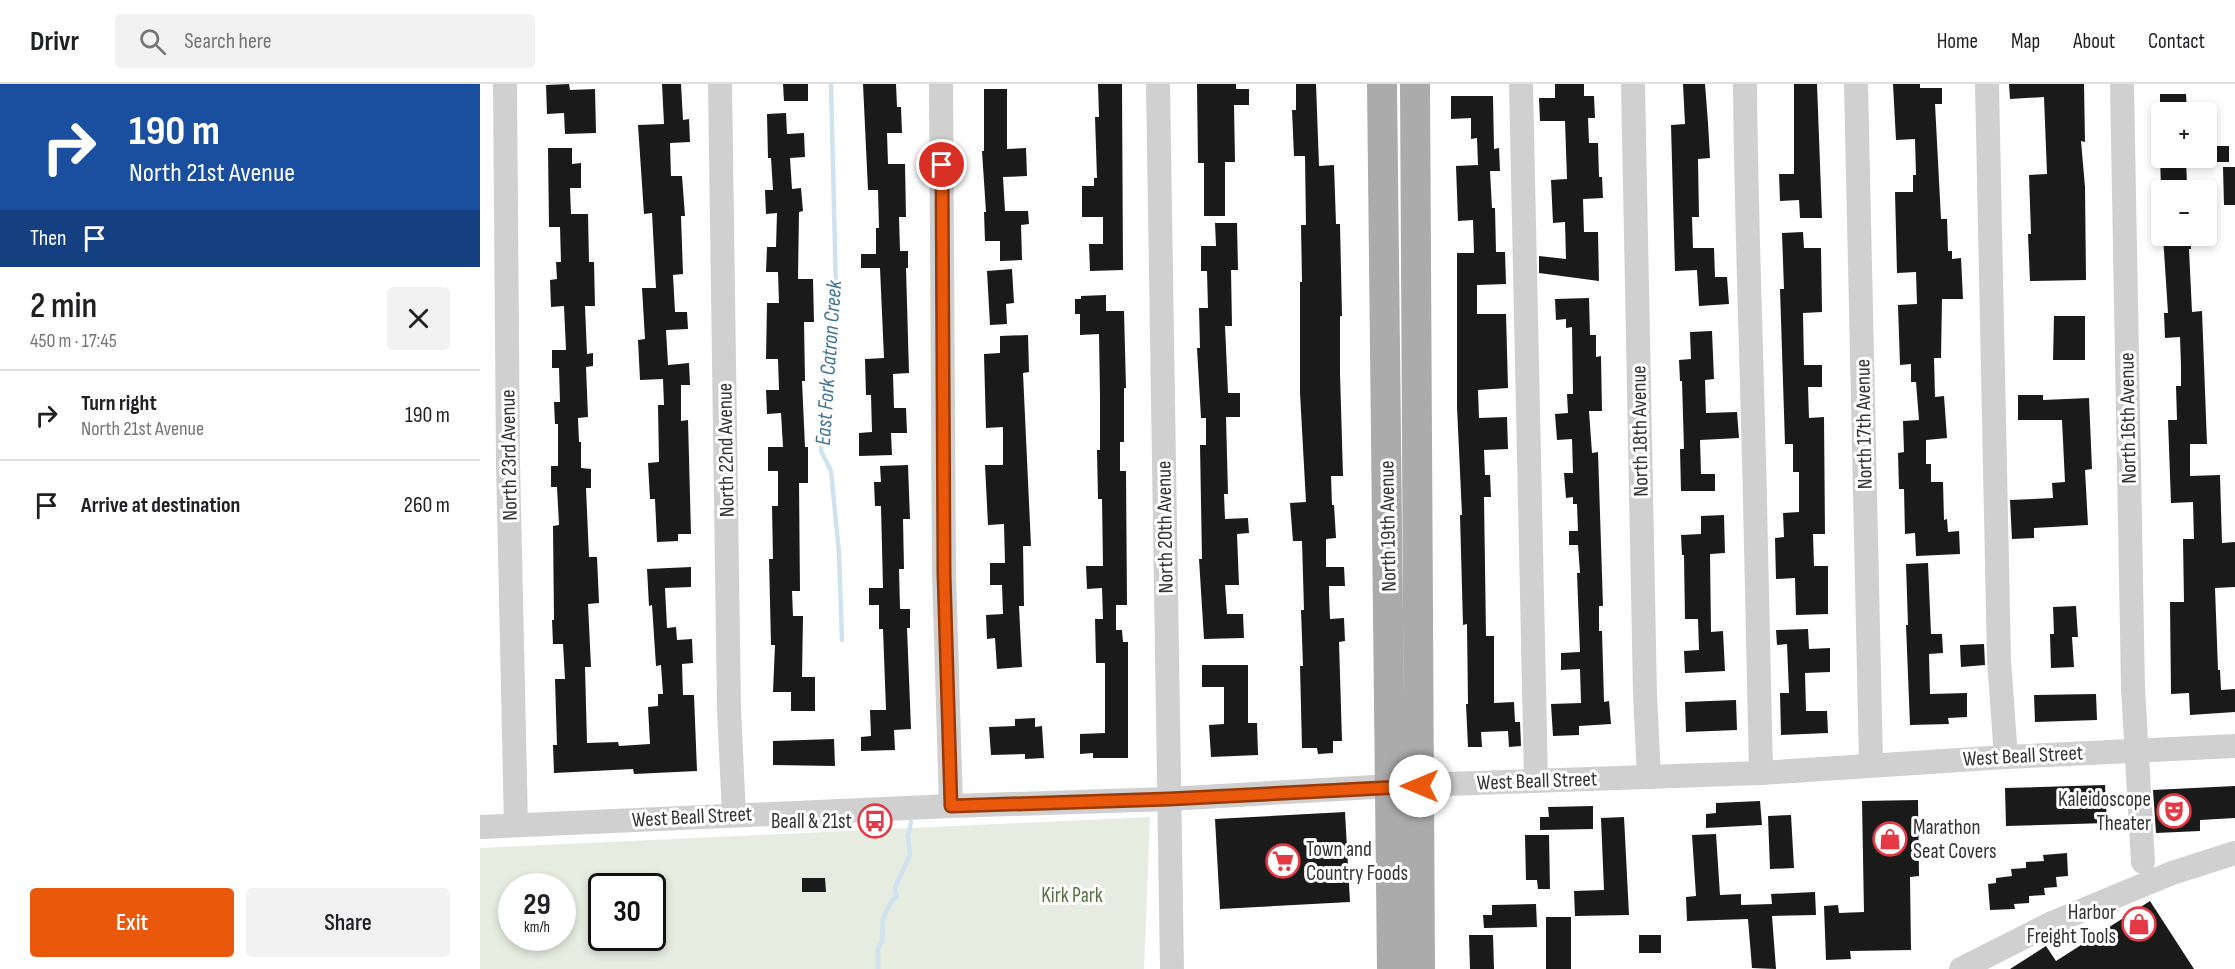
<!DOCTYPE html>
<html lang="en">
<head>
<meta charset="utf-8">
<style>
	body { margin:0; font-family:"Sofia Sans Condensed",sans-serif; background:#f2f2f2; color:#202124; height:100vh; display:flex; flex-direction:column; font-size:22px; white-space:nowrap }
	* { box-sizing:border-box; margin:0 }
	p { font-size:20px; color:#757577 }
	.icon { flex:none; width:33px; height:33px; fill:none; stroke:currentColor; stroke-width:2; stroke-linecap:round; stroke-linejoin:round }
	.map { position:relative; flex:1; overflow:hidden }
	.side { display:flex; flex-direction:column; background:#fff; width:480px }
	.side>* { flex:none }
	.hud { background:#1a4fa0; color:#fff; overflow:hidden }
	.fabs { position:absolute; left:1671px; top:18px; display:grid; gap:12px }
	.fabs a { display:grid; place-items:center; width:66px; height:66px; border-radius:6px; background:#fff; box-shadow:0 3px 9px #0003; font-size:30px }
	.speed { position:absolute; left:18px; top:789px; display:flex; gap:12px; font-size:30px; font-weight:700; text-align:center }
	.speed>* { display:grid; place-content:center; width:78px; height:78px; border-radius:50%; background:#fff; box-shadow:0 3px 9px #0003; line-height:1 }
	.speed small { font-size:15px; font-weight:400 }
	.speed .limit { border:3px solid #111; border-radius:9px; background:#fff; color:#111 }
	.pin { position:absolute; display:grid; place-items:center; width:51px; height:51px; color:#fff; margin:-26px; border:3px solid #fff; border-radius:50%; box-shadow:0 2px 6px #0007 }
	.me { position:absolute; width:66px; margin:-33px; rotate:270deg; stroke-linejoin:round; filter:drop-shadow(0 0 4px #0008) }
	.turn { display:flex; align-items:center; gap:21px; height:126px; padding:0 30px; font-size:27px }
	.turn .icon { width:78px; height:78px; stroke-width:2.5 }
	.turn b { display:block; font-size:42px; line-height:51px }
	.then { display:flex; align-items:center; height:57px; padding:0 30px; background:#0003; gap:12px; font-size:22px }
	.round { display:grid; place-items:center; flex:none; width:63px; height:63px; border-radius:6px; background:#f2f2f2 }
	.overview { display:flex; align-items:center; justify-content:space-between; height:102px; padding:0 30px }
	h1 { font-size:36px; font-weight:600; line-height:45px }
	.primary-button { display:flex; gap:12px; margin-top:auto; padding:12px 30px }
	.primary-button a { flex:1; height:69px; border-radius:6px; background:#ea580c; color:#fff; font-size:24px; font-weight:600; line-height:69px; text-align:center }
	.primary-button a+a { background:#f2f2f2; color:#202124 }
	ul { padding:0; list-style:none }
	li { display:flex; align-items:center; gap:18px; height:90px; padding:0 30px; border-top:2px solid #e0e0e0 }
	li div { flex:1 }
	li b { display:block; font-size:22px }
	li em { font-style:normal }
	header { display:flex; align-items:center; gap:36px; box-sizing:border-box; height:84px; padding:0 30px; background:#fff; border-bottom:2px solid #e0e0e0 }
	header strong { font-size:28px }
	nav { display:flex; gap:33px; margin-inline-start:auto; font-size:21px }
	.search { width:420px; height:54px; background:#f2f2f2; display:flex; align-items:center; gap:15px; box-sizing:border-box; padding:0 21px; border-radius:6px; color:#757577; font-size:22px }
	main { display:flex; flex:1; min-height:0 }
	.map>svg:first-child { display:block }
	.green { fill:#e6ecdf; fill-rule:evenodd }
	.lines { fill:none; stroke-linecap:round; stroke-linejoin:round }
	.stream { stroke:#cfe2ee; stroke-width:4.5 }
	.building { fill:#1a1a1a }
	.minor { stroke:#d0d0d0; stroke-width:24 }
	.major { stroke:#ababab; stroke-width:30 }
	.route-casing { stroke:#983908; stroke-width:15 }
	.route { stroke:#ea580c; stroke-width:10 }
	.labels { text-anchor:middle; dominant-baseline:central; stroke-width:6; stroke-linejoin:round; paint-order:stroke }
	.street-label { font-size:21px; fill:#333; stroke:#fff }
	.poi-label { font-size:21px; fill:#333; stroke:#fff; text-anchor:end }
	.park-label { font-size:21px; fill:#56703f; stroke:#fff }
	.water-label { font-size:22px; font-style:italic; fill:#3f7597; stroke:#fff }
</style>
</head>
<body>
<header>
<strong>Drivr</strong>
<div class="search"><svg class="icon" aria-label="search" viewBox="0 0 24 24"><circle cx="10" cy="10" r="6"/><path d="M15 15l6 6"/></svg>Search here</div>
<nav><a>Home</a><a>Map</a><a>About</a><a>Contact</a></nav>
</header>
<main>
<section class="side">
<div class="hud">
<div class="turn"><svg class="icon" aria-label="right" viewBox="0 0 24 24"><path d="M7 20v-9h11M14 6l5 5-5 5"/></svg><div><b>190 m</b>North 21st Avenue</div></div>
<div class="then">Then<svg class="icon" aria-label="arrive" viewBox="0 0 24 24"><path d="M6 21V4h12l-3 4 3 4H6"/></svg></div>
</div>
<div class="overview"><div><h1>2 min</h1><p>450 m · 17:45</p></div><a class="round"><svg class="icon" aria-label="close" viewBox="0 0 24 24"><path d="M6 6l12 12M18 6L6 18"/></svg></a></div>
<ul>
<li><svg class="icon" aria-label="right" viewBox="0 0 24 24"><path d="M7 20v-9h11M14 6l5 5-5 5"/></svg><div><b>Turn right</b><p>North 21st Avenue</p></div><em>190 m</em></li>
<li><svg class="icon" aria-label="arrive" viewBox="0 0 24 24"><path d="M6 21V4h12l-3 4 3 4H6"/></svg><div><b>Arrive at destination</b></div><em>260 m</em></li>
</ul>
<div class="primary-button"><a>Exit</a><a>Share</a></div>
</section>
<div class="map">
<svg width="1755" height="885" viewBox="0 0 1755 885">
	<rect width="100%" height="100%" fill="#fff"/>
	<path class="green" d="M670,733L664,885H0V764ZM32,802H82V854H32ZM122,802H172V854H122Z"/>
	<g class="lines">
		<g class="stream">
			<polyline points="351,0 356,206 349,257 341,367 351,387 359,469 362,556"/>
			<polyline points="398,885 398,865 402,858 403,834 413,815 417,813 415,804 430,771 428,753 431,738"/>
		</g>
	</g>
	<g class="building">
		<polygon points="89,0 90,6 115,5 116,49 85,50 84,29 67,30 66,1"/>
		<polygon points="182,0 201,0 203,36 209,35 210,58 190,59 191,92 202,92 205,132 201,132 203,190 193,191 195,228 207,228 208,245 186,246 188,281 209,279 210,301 201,301 201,337 208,336 211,450 198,450 198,457 177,458 175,415 170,415 168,379 179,378 178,321 184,321 183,295 160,296 158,256 165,255 162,204 176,204 172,129 164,130 158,41 184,40"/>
		<polygon points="303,0 328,0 328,17 304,17"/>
		<polygon points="383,0 416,0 417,23 421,23 422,49 407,49 408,80 425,80 426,133 419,133 420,167 428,167 428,184 426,184 429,289 413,290 414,324 426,324 427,349 411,349 412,371 379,372 379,349 392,348 391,311 386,311 385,275 404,274 400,184 381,184 381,170 396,170 396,144 399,144 398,106 388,106"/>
		<polygon points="618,0 642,0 643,186 610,187 609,160 623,160 623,133 602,133 602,102 614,102 614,94 617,94 615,33 619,33"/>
		<polygon points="717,0 756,0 756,5 769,5 769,21 754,21 755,78 745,78 745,132 724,132 724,79 718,79"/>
		<polygon points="816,0 836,0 839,82 854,81 856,140 860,140 862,232 860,232 860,289 863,392 851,392 852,421 854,421 856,454 846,455 846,483 864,483 865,502 849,502 849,508 850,535 864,534 865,557 859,558 862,657 853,657 853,669 838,670 837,664 822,664 820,582 823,582 821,526 824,526 822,457 813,457 810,419 826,418 820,309 820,198 822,198 821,141 826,141 825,72 814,72 812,26 816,26"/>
		<polygon points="1075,0 1104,0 1104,12 1114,12 1115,34 1108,34 1109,59 1118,59 1119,93 1122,93 1123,114 1103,115 1104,148 1118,148 1119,197 1059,189 1059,172 1086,175 1085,138 1073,139 1071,96 1087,95 1085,37 1060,37 1059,14 1075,14"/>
		<polygon points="1203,0 1225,0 1228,39 1230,74 1218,75 1219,133 1212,133 1213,164 1234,164 1235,193 1247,193 1249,220 1219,222 1217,186 1195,187 1191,41 1205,40"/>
		<polygon points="1314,0 1337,0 1342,134 1320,134 1319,116 1300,117 1299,90 1314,90"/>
		<polygon points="1413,0 1440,0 1440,4 1462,4 1462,20 1455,20 1461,135 1467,135 1468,167 1472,167 1472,175 1481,174 1483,215 1462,215 1461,274 1454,274 1455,313 1464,312 1467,354 1446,356 1446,380 1451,380 1451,398 1463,398 1464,436 1467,435 1468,448 1479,447 1480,470 1436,472 1435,449 1425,450 1424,405 1419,405 1418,369 1424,368 1423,337 1439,336 1436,298 1431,298 1431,280 1420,281 1418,221 1437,220 1436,188 1417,189 1415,108 1433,108 1433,91 1436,91 1435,55 1416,56"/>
		<polygon points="1529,0 1604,0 1605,58 1601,57 1605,103 1606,196 1550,197 1548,150 1551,150 1549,91 1567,90 1564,13 1530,15"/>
		<polygon points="504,5 527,5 527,65 546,64 547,92 523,93 525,127 548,127 549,140 541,141 542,176 520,177 520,157 505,157 504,128 506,128 502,67 504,67"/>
		<polygon points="1680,10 1706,10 1707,28 1680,28"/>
		<polygon points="971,12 1013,12 1014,65 1019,64 1020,87 1010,87 1012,124 1015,124 1016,168 1025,168 1026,200 997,201 997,230 1026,230 1028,304 998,306 999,334 1027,333 1028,365 1004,366 1005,391 1010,391 1011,413 1004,413 1006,552 1014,552 1014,619 1034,618 1035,638 1040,638 1041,662 1029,663 1028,647 1001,648 1002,663 988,663 986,620 988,620 987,540 983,541 980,431 982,431 977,323 977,169 994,169 993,136 978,137 976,82 998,81 997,54 991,55 991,34 971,35"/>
		<polygon points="306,29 307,50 324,49 325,73 310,74 312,105 321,104 323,127 319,128 318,195 333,195 334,238 324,238 325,297 322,297 325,363 328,363 328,399 319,399 320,507 312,507 313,532 323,532 322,593 335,593 335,627 311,627 311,608 293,608 295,561 291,561 289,475 293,475 292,422 298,422 298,387 288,387 288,363 303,363 301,329 287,330 286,306 299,306 298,275 286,275 287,219 299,219 298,188 286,188 287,163 296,163 297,129 286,130 285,106 293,106 291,74 288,74 287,30"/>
		<rect x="1736" y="62" width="13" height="16"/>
		<polygon points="68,64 92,64 92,80 101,79 101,104 90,104 91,130 108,130 109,178 114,178 115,222 105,222 107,270 113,269 113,282 106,283 108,333 98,334 99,358 101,358 101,384 111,385 111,404 106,404 109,473 117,473 119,519 108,520 111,583 105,583 107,659 138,658 139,662 170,660 168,623 178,622 178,610 183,610 181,581 176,582 172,521 169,522 167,485 211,483 211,503 185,504 187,544 196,543 197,556 212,555 213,579 202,580 203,611 214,611 217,687 154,690 153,685 74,689 73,661 77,661 75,595 85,595 83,560 73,560 72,536 74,536 73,442 79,441 77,403 71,403 71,382 78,382 78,340 75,340 74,318 80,318 79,284 72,284 72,266 86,266 84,222 71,223 70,196 77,195 76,178 81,178 80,143 69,143"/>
		<polygon points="1680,74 1706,74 1707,102 1681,103"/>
		<polygon points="1743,83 1755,83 1755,121 1744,121"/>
		<polygon points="735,139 757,139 758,186 751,186 752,242 745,242 748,309 760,309 760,333 746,333 748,410 744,410 745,435 768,434 769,449 757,450 759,501 745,501 747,530 763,530 764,554 724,555 719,475 722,475 720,361 726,361 726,334 721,334 717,264 720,264 719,224 728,224 727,187 721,187 721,162 736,162"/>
		<polygon points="1323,148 1324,164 1341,164 1342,228 1323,229 1324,281 1342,281 1342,303 1328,303 1329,334 1344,333 1345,450 1333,450 1334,482 1348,482 1348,530 1316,531 1315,494 1296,495 1295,454 1304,453 1303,429 1319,428 1319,388 1313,388 1313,360 1305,360 1300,205 1304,205 1302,149"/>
		<polygon points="1683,152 1711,152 1711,165 1709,165 1712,228 1722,227 1727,360 1710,360 1710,392 1740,391 1742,459 1755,458 1755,503 1735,504 1738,586 1740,586 1741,606 1755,605 1755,628 1710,631 1709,609 1691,610 1690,518 1704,518 1703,455 1714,455 1713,418 1691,419 1688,336 1697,336 1696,302 1701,302 1701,282 1700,253 1685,254 1684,229 1688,229"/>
		<polygon points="532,185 534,219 526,220 527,240 510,241 507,187"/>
		<polygon points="626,211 626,227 644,227 646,304 644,304 644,358 640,358 640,387 646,387 647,521 636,521 636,546 642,546 643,558 648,558 648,674 613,674 613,669 600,670 600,650 625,649 625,579 616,579 615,535 623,535 622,504 607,505 606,482 623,482 622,415 618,415 617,366 620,366 620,313 619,250 600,251 600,230 595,230 595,215 601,215 601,212"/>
		<polygon points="1109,214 1110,251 1116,251 1116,273 1121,272 1122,327 1109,327 1112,369 1118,368 1123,522 1119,522 1119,547 1122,547 1124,618 1129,617 1131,640 1099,642 1099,651 1073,652 1071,620 1101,619 1100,585 1081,586 1081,569 1100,568 1097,489 1100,489 1098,461 1089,461 1089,447 1098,447 1097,420 1093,420 1093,413 1086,414 1084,389 1093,389 1092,355 1077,356 1075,330 1088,329 1087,310 1093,310 1092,243 1086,244 1086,235 1076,236 1075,215"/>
		<polygon points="1574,232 1605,232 1605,276 1573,276"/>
		<polygon points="1232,247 1234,295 1225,296 1226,329 1257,328 1259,354 1220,356 1221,390 1235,390 1235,407 1201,407 1200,365 1204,365 1202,297 1200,297 1199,276 1211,275 1210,248"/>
		<polygon points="548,251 549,288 543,289 551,462 543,462 544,522 539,522 542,583 517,585 515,554 507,555 506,531 523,530 522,501 510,501 510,479 525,479 524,440 508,441 505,381 523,381 523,343 506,344 504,270 520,269 520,252"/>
		<polygon points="1538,311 1563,311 1563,316 1609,314 1612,385 1605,386 1608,441 1554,444 1554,454 1532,455 1530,416 1573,414 1572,399 1585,398 1582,336 1538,336"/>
		<polygon points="428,381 430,435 423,435 424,485 419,485 420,525 430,525 430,544 427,544 431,645 414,646 415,666 381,667 381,653 391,652 390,626 406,626 403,545 399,545 399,521 389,521 389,504 403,504 401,422 395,422 394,398 401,398 400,382"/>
		<polygon points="1244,431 1245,469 1230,470 1231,548 1243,547 1245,587 1205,589 1204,567 1219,566 1218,535 1205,535 1204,471 1202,471 1201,451 1221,450 1221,432"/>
		<polygon points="1448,479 1451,550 1462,550 1463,569 1449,570 1450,610 1487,609 1487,633 1468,634 1469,640 1430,641 1426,541 1428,541 1426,480"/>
		<polygon points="1596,522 1598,553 1592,553 1594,583 1571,584 1570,550 1574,550 1573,523"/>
		<polygon points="1328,545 1329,565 1350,564 1350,588 1325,589 1326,627 1347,627 1348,649 1301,651 1300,609 1309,609 1307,560 1297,561 1296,546"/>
		<polygon points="1504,560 1505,581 1481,583 1480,561"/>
		<polygon points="722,581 768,581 768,639 777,639 778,671 731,673 729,641 744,640 744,603 722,603"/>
		<polygon points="1616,610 1617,636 1555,638 1554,611"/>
		<polygon points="1256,616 1257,646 1206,648 1205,618"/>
		<polygon points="555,634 555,643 562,642 564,674 545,675 545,670 511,671 509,643 535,642 535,635"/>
		<polygon points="354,655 355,682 293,681 293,657"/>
		<polygon points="1625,701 1627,739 1526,742 1525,704"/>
		<polygon points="1755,702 1755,734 1720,736 1720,747 1676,749 1673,706"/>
		<polygon points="1438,716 1439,792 1430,793 1431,866 1370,867 1371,875 1346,876 1344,822 1358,821 1359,829 1384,828 1382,717"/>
		<polygon points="1280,717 1282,741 1226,744 1226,730 1236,729 1236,719"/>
		<polygon points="1113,722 1113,745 1060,746 1060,733 1069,733 1068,723"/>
		<polygon points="865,728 870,818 740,825 735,735"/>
		<polygon points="1311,731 1314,784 1290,785 1288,732"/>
		<polygon points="1144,733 1149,831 1095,832 1094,807 1124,806 1121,734"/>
		<polygon points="1236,750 1240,811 1261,810 1261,821 1292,820 1291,810 1335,808 1336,831 1292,832 1296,885 1272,884 1268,835 1207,837 1206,813 1216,812 1212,751"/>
		<polygon points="1045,751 1069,751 1070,805 1058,805 1057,796 1046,796"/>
		<polygon points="1587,769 1588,792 1576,793 1577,803 1564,804 1565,811 1549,812 1549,819 1534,820 1535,825 1510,826 1508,800 1516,799 1516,794 1532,792 1531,785 1546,784 1546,778 1564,777 1563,771"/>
		<polygon points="322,794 345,794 346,808 322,808"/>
		<polygon points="1670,817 1714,885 1530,885 1566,862 1576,877"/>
		<polygon points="1056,820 1057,843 1004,844 1003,831 1012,831 1012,821"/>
		<rect x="1066" y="833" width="25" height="52"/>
		<polygon points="989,851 1013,851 1014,885 990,885"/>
		<rect x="1159" y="851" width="22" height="18"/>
	</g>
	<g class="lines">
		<g class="minor">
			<polyline points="25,0 28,379 36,741"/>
			<polyline points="240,0 249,625 254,731"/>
			<polyline points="461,0 464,490 471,722"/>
			<polyline points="678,0 692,885"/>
			<polyline points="1041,0 1056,697"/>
			<polyline points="1153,0 1165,610 1169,693"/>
			<path d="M1265,0C1266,125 1271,251 1274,376C1277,480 1278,584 1281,689"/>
			<polyline points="1376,0 1391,680"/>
			<polyline points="1507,0 1519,576 1526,673"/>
			<polyline points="1642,0 1653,604 1663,778"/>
			<polyline points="0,743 471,722 689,715 911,702 1281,689 1526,673 1755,662"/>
			<polyline points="1481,885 1572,839 1692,789 1755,769"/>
		</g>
		<g class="major">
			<polyline points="902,0 912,885"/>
			<polyline points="935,0 940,885"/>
		</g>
	</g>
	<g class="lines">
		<g class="route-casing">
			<polyline id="route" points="462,81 464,490 471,722 689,715 940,702"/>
		</g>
		<use href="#route" class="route"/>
	</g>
	<defs>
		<g id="theatre-ring" transform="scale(1.725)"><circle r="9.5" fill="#fff" stroke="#e63946" stroke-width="1.5"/><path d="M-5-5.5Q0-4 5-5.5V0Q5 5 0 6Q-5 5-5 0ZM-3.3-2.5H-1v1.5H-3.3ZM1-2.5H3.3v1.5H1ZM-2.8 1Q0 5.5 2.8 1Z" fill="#e63946"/></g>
		<g id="bus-ring" transform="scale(1.725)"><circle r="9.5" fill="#fff" stroke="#e63946" stroke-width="1.5"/><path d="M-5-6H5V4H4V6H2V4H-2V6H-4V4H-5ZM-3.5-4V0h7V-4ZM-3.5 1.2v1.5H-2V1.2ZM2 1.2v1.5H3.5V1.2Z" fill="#e63946"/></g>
		<g id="shop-ring" transform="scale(1.725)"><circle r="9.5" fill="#fff" stroke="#e63946" stroke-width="1.5"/><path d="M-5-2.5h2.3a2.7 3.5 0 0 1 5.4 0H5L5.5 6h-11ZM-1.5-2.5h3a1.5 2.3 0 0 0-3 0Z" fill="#e63946"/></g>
		<g id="supermarket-ring" transform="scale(1.725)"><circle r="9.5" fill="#fff" stroke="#e63946" stroke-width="1.5"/><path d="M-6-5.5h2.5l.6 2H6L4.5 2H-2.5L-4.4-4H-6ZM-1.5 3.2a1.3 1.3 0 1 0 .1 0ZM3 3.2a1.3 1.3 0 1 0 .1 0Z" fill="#e63946"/></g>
	</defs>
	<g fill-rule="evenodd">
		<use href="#theatre-ring" x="1694" y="727"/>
		<use href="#bus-ring" x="395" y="737"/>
		<use href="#shop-ring" x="1410" y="755"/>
		<use href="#supermarket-ring" x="803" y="777"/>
		<use href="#shop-ring" x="1659" y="840"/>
	</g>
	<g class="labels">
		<g class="street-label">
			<text transform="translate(1648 334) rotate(-91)">North 16th Avenue</text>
			<text transform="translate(1384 340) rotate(-91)">North 17th Avenue</text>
			<text transform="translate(1160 347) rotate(-91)">North 18th Avenue</text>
			<text transform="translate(246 366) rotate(-91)">North 22nd Avenue</text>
			<text transform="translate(29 371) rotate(-91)">North 23rd Avenue</text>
			<text transform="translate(908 442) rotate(-91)">North 19th Avenue</text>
			<text transform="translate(685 443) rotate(-91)">North 20th Avenue</text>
			<text transform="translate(1543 672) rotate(-3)">West Beall Street</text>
			<text transform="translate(1057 697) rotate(-2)">West Beall Street</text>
			<text transform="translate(212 733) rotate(-3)">West Beall Street</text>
		</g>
		<g class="poi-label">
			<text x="1671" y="715">Kaleidoscope<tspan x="1671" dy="24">Theater</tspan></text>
			<text x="372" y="737">Beall &amp; 21st</text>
			<text x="1433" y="743" text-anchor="start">Marathon<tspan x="1433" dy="24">Seat Covers</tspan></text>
			<text x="826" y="765" text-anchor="start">Town and<tspan x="826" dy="24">Country Foods</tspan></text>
			<text x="1636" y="828">Harbor<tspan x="1636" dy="24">Freight Tools</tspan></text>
		</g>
		<g class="park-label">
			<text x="592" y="811">Kirk Park</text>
		</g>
		<g class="water-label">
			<text transform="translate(349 279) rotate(-86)">East Fork Catron Creek</text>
		</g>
	</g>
</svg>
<div class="fabs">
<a>+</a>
<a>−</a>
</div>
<div class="speed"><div>29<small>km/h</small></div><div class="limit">30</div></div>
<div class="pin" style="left:462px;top:81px;background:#d93025"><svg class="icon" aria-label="arrive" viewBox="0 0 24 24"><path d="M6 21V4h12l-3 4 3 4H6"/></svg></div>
<svg class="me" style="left:940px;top:702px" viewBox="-20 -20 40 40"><circle r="19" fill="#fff"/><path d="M0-13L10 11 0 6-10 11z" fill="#ea580c"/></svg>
</div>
</main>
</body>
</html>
